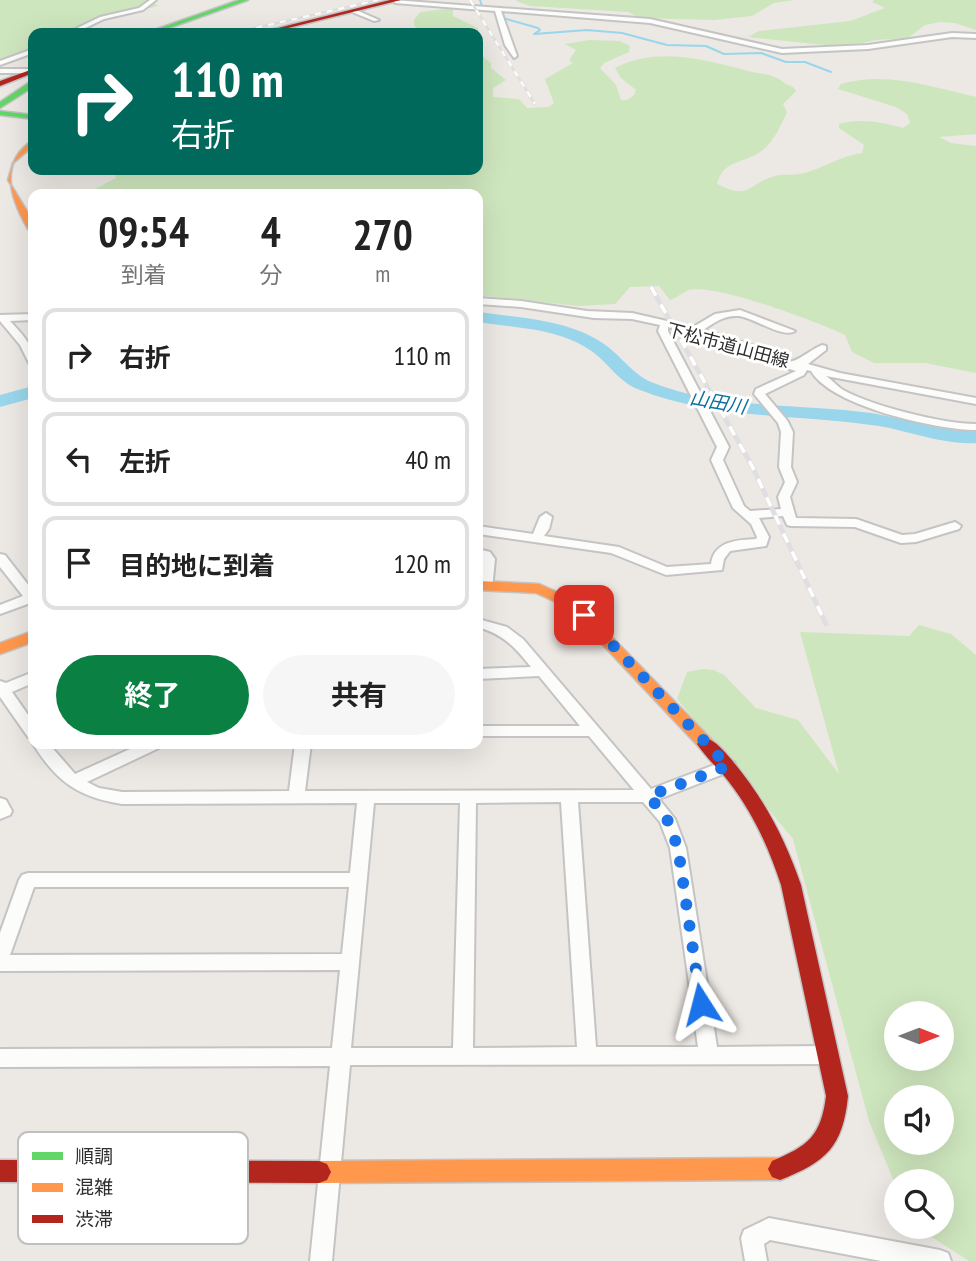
<!DOCTYPE html>
<html lang="ja">
<head>
<meta charset="utf-8">
<style>
	body { margin:0; font-family:"PT Sans Narrow","Noto Sans JP",sans-serif; background:#f6f6f6; color:#222; height:100vh; display:flex; flex-direction:column; font-size:26px; white-space:nowrap }
	* { box-sizing:border-box; margin:0 }
	p { font-size:23px; color:#767676 }
	.icon { flex:none; width:38px; height:38px; fill:none; stroke:currentColor; stroke-width:2; stroke-linecap:round; stroke-linejoin:round }
	.map { position:relative; flex:1; overflow:hidden }
	.panel { position:absolute; left:28px; top:189px; width:455px; height:560px; display:flex; flex-direction:column; background:#fff; border-radius:14px; box-shadow:0 7px 28px #0002 }
	.panel>* { flex:none }
	.banner { position:absolute; left:28px; top:28px; width:455px; height:147px; border-radius:14px; box-shadow:0 7px 28px #0002; background:#00695c; color:#fff; overflow:hidden }
	.needle { width:46px; rotate:90deg }
	.fabs { position:absolute; left:884px; top:1001px; display:grid; gap:14px }
	.fabs a { display:grid; place-items:center; width:70px; height:70px; border-radius:50%; background:#fff; box-shadow:0 7px 28px #0002; font-size:35px }
	.pin { position:absolute; display:grid; place-items:center; width:60px; height:60px; color:#fff; margin:-30px; border-radius:14px; box-shadow:0 4px 10px #0006 }
	.me { position:absolute; width:77px; margin:-38px; rotate:351deg; stroke-linejoin:round; filter:drop-shadow(0 0 5px #0008) }
	.turn { display:flex; align-items:center; gap:24px; height:147px; padding:0 28px; font-size:32px }
	.turn .icon { width:91px; height:91px; stroke-width:2.5 }
	.turn b { display:block; font-size:49px; line-height:60px }
	.eta { display:flex; justify-content:space-evenly; align-items:center; height:119px; text-align:center }
	.eta b { font-size:42px; font-weight:700; line-height:49px }
	.cta { display:flex; gap:14px; margin-top:auto; padding:14px 28px }
	.cta a { flex:1; height:80px; border-radius:42px; background:#0b8043; color:#fff; font-size:28px; font-weight:700; line-height:80px; text-align:center }
	.cta a+a { background:#f6f6f6; color:#222 }
	ul { padding:0; list-style:none }
	li { display:flex; align-items:center; gap:21px; height:94px; margin:0 14px 10px; padding:0 14px; border:4px solid #e0e0e0; border-radius:14px }
	li div { flex:1 }
	li b { display:block; font-size:26px }
	li em { font-style:normal }
	.map>svg:first-child { display:block }
	.green { fill:#cee6be; fill-rule:evenodd }
	.lines { fill:none; stroke-linecap:round; stroke-linejoin:round }
	.stream { stroke:#99d6ec; stroke-width:2 }
	.river { fill:#99d6ec; fill-rule:evenodd }
	.street-casing { stroke:#c5c4c5; stroke-width:4 }
	.fast-casing { stroke:#c5c4c5; stroke-width:3 }
	.slow-casing { stroke:#c5c4c5; stroke-width:3 }
	.jam-casing { stroke:#c5c4c5; stroke-width:3 }
	.street { fill:#fcfcfb; fill-rule:evenodd }
	.fast { fill:#63d668; fill-rule:evenodd }
	.slow { fill:#ff974d; fill-rule:evenodd }
	.jam { fill:#b3261e; fill-rule:evenodd }
	.rail-far1-casing { stroke:#dfdfe1; stroke-width:2.5 }
	.rail-casing { stroke:#dfdfe1; stroke-width:5 }
	.rail-far1 { stroke:#fff; stroke-width:2; stroke-dasharray:6; stroke-linecap:butt }
	.rail { stroke:#fff; stroke-width:3.5; stroke-dasharray:10; stroke-linecap:butt }
	.route { stroke:#1a73e8; stroke-width:12; stroke-dasharray:0 21.6 }
	.labels { text-anchor:middle; dominant-baseline:central; stroke-width:6; stroke-linejoin:round; paint-order:stroke }
	.far-street-label { font-size:18px; fill:#2e2e2e; stroke:#fff }
	.far-water-label { font-size:19px; font-style:italic; fill:#0d6fa3; stroke:#fff }
	.key { fill:#fff; stroke:#c0c0c0; stroke-width:2 }
	.key-label { font-size:19px; fill:#2e2e2e }
</style>
</head>
<body>
<div class="map">
<svg width="976" height="1261" viewBox="0 0 976 1261">
	<rect width="100%" height="100%" fill="#ece8e4"/>
	<g class="green">
		<path d="M0,0H150L158,6L101,20L86,31C102,38 125,26 142,28L107,33H33V56L5,60H0Z"/>
		<polygon points="518,0 794,0 774,3 752,16 714,20 640,18 628,12 530,6 516,1"/>
		<polygon points="874,0 976,0 976,30 955,23 940,22 925,25 908,38 876,40 843,47 748,37 759,31 850,21 885,8 872,2"/>
		<polygon points="453,8 453,16 478,28 478,39 478,33 421,33 414,25 414,20 420,12"/>
		<path d="M589,40L620,41L630,46L629,52L604,63L600,68L616,85L621,100H627L634,95L636,90L621,78L615,68C657,46 705,60 748,71C763,75 772,73 783,82C789,87 792,84 796,91L783,104L787,112C781,125 774,141 763,150C745,164 723,159 717,184C750,200 745,186 772,177C782,173 795,176 805,173C825,167 841,156 862,153L864,145L839,128V124C861,118 881,122 903,128L910,123L907,114L896,107L838,89L841,84C887,71 931,87 976,97V134L939,137L951,143L976,146V373L925,363H874L852,352L845,335C818,322 715,283 689,290C683,292 677,298 670,300L659,286L630,287L615,304L578,306L478,295V194H99L95,189L116,178L113,170H402C428,175 451,170 478,170V53L491,63V68L506,80L493,88V97L519,99L527,108L549,107L554,103L545,79L573,63L569,60L576,50L565,44Z"/>
		<path d="M919,625L951,634L976,655V1261H969L916,1227H942V1181H896V1186L869,1121L793,839L677,699L687,672L703,669L714,670L724,675L756,708L798,720L839,774L800,632L909,636ZM896,1013H942V1059H896ZM896,1097H942V1143H896Z"/>
	</g>
	<g class="lines">
		<g class="stream">
			<polyline points="480,0 482,6 490,8"/>
			<polyline points="503,18 538,28 540,30 534,34 587,30 622,33 667,45 706,46 724,54 761,53 786,62 805,62 831,72"/>
		</g>
		<g class="river">
			<path d="M478,312C519,318 565,319 601,342C619,353 631,373 651,382C720,410 799,403 871,413C906,418 941,433 976,431V443C940,445 906,429 871,425C794,414 714,419 640,390C619,383 608,362 590,350C558,328 516,328 478,322Z"/>
			<polygon points="33,386 33,398 0,407 0,395"/>
		</g>
		<g class="street-casing">
			<g id="street">
				<polygon points="150,0 156,0 143,10 104,19 75,33 67,33 100,17 139,8"/>
				<polygon points="393,0 650,19 782,49 868,45 952,33 976,34 976,38 952,37 868,49 782,53 650,23 501,11 517,56 514,58 505,45 495,11 395,3"/>
				<polygon points="352,10 356,10 379,20 374,21 352,12"/>
				<polygon points="33,49 33,53 0,65 0,61"/>
				<polygon points="0,69 32,69 33,73 0,73"/>
				<path d="M478,298L521,301L587,311L632,313L693,327L715,314L740,310L795,331C783,339 753,317 738,316C724,315 714,323 703,330L770,351C790,374 801,354 822,345L826,346V350L808,364L840,373L976,398V404L826,376C832,380 837,386 843,390C872,406 943,424 976,424V430C937,430 831,406 811,371L807,370L804,375L765,394L787,420L793,432L791,467L797,482L790,497L796,518L856,519L902,535L915,534L955,522L961,526L959,529L916,542L901,543L855,527L791,526L787,525L783,516L759,518L769,537L766,546L730,551L724,559L722,570L666,575L611,553L478,534V526L533,534L540,517L546,513L552,517L549,529L544,536L619,547L667,567L711,564C714,541 737,540 756,539L757,537L751,524L733,508L711,460L717,447L658,331L660,325L632,319L594,318L521,307L478,304ZM668,327L762,355L769,363L796,371L756,389L754,394L778,423L781,432L779,467L785,482L778,497L781,509L750,511L744,506L723,460L729,447L668,331Z"/>
				<path d="M33,314V320L10,321C23,335 34,345 33,364L29,363L20,345L0,321V315Z"/>
				<polygon points="478,549 490,552 495,559 492,589 482,589 480,586 481,559 478,557"/>
				<polygon points="0,554 5,555 33,591 33,602 0,614 0,605 23,596 0,567"/>
				<path d="M478,619L507,627L523,639L651,789L722,762H734L736,766L734,770L659,799L675,819L686,848L717,1047L828,1046L835,1049L838,1055L835,1061L828,1064L350,1065L332,1261H310L330,1066L0,1067V1049L332,1048L340,970L0,971V933L19,880L22,875L28,873H350L357,803L122,804C78,797 57,782 33,744H49L75,774L141,744H162L159,748L87,782L99,788L122,792L289,791L295,744H311L305,791L634,790L589,736H478V726H580L539,676L478,679V669L531,667C514,646 504,635 478,627ZM561,802L577,1047L473,1048L476,803ZM578,802H643L660,822L670,848L698,1047H596ZM374,803H460L453,1048H351ZM34,887H349L342,954L10,955Z"/>
				<polygon points="33,672 33,683 12,692 33,722 33,738 28,737 0,697 0,681 6,683"/>
				<polygon points="0,798 6,800 12,811 10,815 0,819"/>
				<polygon points="769,1218 940,1250 948,1253 951,1261 881,1261 770,1240 764,1244 767,1261 745,1261 741,1238 744,1230"/>
			</g>
		</g>
		<g class="fast-casing">
			<g id="fast">
				<polygon points="239,0 248,0 155,33 146,33"/>
				<polygon points="30,82 33,82 33,87 0,108 0,102"/>
				<polygon points="0,111 33,115 33,119 0,115"/>
			</g>
		</g>
		<g class="slow-casing">
			<g id="slow">
				<path d="M33,140V146L13,163L8,180L33,221V232L28,229C8,194 0,162 33,140Z"/>
				<polygon points="478,581 539,584 577,601 712,740 715,744 712,748 700,748 567,607 536,593 478,590"/>
				<polygon points="33,631 33,642 0,654 0,643"/>
				<polygon points="780,1158 788,1161 792,1169 788,1177 780,1180 319,1183 311,1180 307,1172 311,1164 319,1161"/>
			</g>
		</g>
		<g class="jam-casing">
			<g id="jam">
				<polygon points="390,0 401,0 268,33 258,33"/>
				<polygon points="33,69 33,73 0,86 0,81"/>
				<path d="M706,738C716,741 724,751 731,759C763,797 785,838 801,885L848,1096C843,1147 826,1162 780,1180L772,1177L768,1169L772,1161C808,1146 821,1136 826,1096L781,885C769,848 753,813 729,782C719,769 706,758 697,744L700,740Z"/>
				<polygon points="0,1160 319,1161 327,1164 331,1172 327,1180 319,1183 0,1182"/>
			</g>
		</g>
		<use href="#street" class="street"/>
		<use href="#fast" class="fast"/>
		<use href="#slow" class="slow"/>
		<use href="#jam" class="jam"/>
		<g class="rail-far1-casing">
			<g id="rail-far1">
				<polyline points="470,0 535,104"/>
				<polyline points="233,33 378,0"/>
			</g>
		</g>
		<g class="rail-casing">
			<polyline id="rail" points="651,287 752,466 826,624"/>
		</g>
		<use href="#rail-far1" class="rail-far1"/>
		<use href="#rail" class="rail"/>
	</g>
	<g class="lines">
		<polyline class="route" points="584,615 728,766 649,796 667,819 678,848 701,1004"/>
	</g>
	<g class="labels">
		<g class="far-street-label">
			<text transform="translate(728 345) rotate(15)">下松市道山田線</text>
		</g>
		<g class="far-water-label">
			<text transform="translate(718 402) rotate(10)">山田川</text>
		</g>
	</g>
	<rect x="18" y="1132" width="230" height="112" rx="10" class="key"/>
	<rect x="32" y="1152" width="31" height="8" fill="#63d668"/>
	<rect x="32" y="1183" width="31" height="9" fill="#ff974d"/>
	<rect x="32" y="1215" width="31" height="8" fill="#b3261e"/>
	<g class="key-label">
		<text x="75" y="1163">順調</text>
		<text x="75" y="1194">混雑</text>
		<text x="75" y="1226">渋滞</text>
	</g>
</svg>
<div class="fabs">
<a><svg class="needle" viewBox="-14 -14 28 28"><path d="M0-13l5 13h-10z" fill="#e53935"/><path d="M0 13l5-13h-10z" fill="#767676"/></svg></a>
<a><svg class="icon" aria-label="sound" viewBox="0 0 24 24"><path d="M4 9h4l5-4v14l-5-4H4zM17 9q2 3 0 6"/></svg></a>
<a><svg class="icon" aria-label="search" viewBox="0 0 24 24"><circle cx="10" cy="10" r="6"/><path d="M15 15l6 6"/></svg></a>
</div>
<div class="pin" style="left:584px;top:615px;background:#d93025"><svg class="icon" aria-label="arrive" viewBox="0 0 24 24"><path d="M6 21V4h12l-3 4 3 4H6"/></svg></div>
<svg class="me" style="left:701px;top:1004px" viewBox="-20 -20 40 40"><path d="M0-17L14 15 0 8-14 15z" fill="#1a73e8" stroke="#fff" stroke-width="4"/></svg>
<div class="banner">
<div class="turn"><svg class="icon" aria-label="right" viewBox="0 0 24 24"><path d="M7 20v-9h11M14 6l5 5-5 5"/></svg><div><b>110 m</b>右折</div></div>
</div>
<section class="panel">
<div class="eta">
<div><b>09:54</b><p>到着</p></div>
<div><b>4</b><p>分</p></div>
<div><b>270</b><p>m</p></div>
</div>
<ul>
<li><svg class="icon" aria-label="right" viewBox="0 0 24 24"><path d="M7 20v-9h11M14 6l5 5-5 5"/></svg><div><b>右折</b></div><em>110 m</em></li>
<li><svg class="icon" aria-label="left" viewBox="0 0 24 24"><path d="M17 20v-9H6M10 6l-5 5 5 5"/></svg><div><b>左折</b></div><em>40 m</em></li>
<li><svg class="icon" aria-label="arrive" viewBox="0 0 24 24"><path d="M6 21V4h12l-3 4 3 4H6"/></svg><div><b>目的地に到着</b></div><em>120 m</em></li>
</ul>
<div class="cta"><a>終了</a><a>共有</a></div>
</section>
</div>
</body>
</html>
